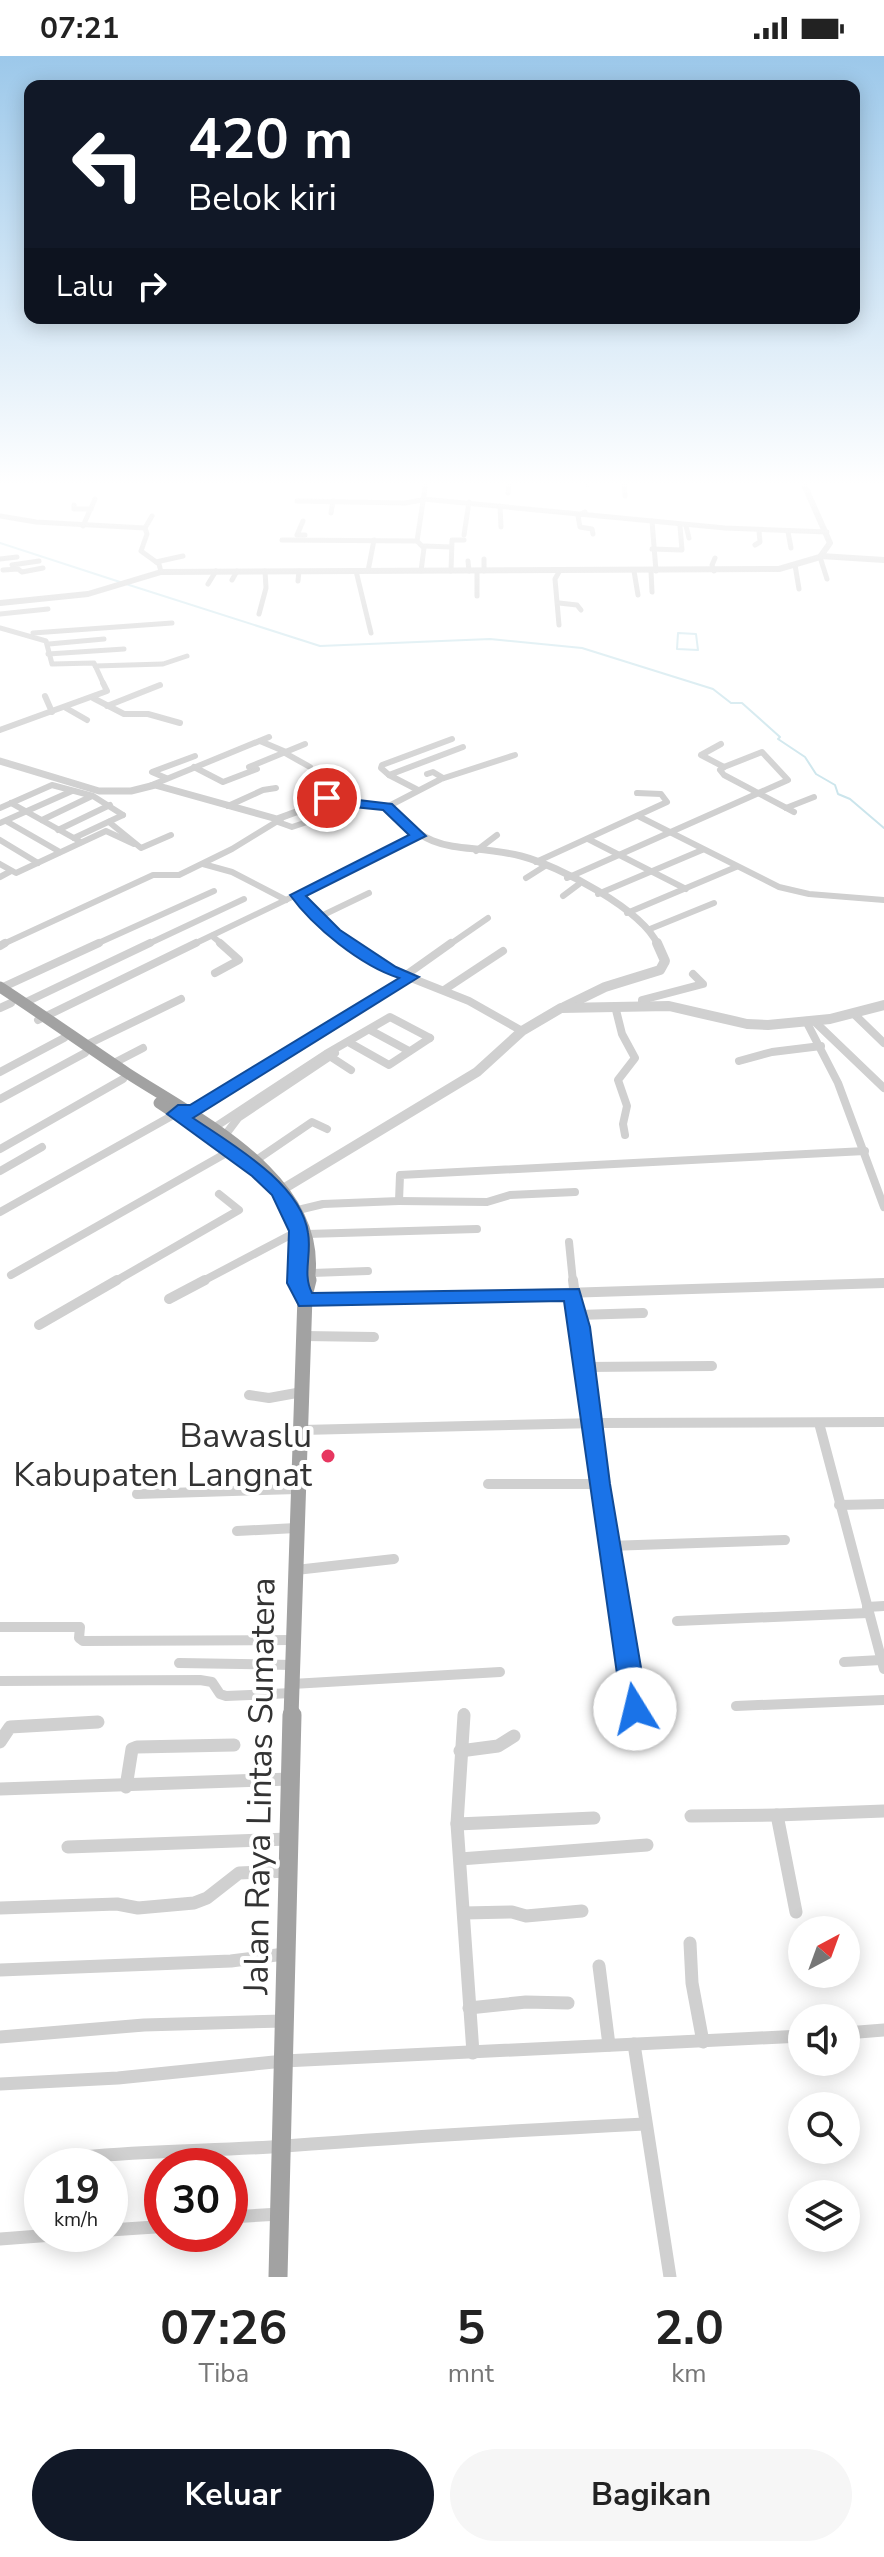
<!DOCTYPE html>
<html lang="id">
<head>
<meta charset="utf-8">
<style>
	body { margin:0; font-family:"Nunito Sans",sans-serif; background:#f6f6f6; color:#222; height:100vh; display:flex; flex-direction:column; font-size:30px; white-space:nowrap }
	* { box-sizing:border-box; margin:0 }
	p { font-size:26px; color:#767676 }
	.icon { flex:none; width:44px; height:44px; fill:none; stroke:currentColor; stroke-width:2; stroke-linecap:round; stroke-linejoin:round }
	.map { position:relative; height:2221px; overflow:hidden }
	.details { display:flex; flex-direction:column; background:#fff; flex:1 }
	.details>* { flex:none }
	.hud { position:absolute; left:24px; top:24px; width:836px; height:244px; border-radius:16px; box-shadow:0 4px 20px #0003; background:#111827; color:#fff; overflow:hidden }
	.needle { width:52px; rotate:41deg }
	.buttons { position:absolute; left:788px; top:1860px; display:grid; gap:16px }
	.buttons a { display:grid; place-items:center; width:72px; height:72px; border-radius:50%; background:#fff; box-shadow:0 4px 20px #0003; font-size:40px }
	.speed { position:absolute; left:24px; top:2092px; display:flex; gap:16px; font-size:40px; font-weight:700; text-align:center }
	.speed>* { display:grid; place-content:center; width:104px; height:104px; border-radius:50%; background:#fff; box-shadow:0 4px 20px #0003; line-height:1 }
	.speed small { font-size:20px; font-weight:400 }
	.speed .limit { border:12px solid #d22; background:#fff; color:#111 }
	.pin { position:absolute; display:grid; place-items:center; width:68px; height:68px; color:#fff; margin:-34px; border:4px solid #fff; border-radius:50%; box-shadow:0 2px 8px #0007 }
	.me { position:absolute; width:88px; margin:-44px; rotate:351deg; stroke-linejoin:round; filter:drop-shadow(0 0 6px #0008) }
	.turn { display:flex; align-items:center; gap:28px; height:168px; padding:0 32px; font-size:36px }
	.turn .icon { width:104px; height:104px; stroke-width:2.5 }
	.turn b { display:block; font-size:56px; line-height:68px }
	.then { display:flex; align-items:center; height:76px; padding:0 32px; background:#0003; gap:16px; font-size:30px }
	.eta { display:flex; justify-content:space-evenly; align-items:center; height:136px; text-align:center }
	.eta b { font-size:48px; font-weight:700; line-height:56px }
	.action { display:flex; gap:16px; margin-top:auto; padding:16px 32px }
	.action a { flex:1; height:92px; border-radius:48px; background:#111827; color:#fff; font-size:32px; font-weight:700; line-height:92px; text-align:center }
	.action a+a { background:#f6f6f6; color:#222 }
	.status { display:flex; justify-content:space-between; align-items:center; height:56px; padding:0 40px; background:#fff; direction:ltr }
	.status svg { height:22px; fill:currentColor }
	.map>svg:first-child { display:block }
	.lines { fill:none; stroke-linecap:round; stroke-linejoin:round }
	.stream { stroke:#cbe5ec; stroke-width:2 }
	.minor-far4 { stroke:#d0d0d0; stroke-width:5 }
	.minor-far3 { stroke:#d0d0d0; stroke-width:6 }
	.minor-far2 { stroke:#d0d0d0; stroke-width:8 }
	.minor-far1 { stroke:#d0d0d0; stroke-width:10 }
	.minor { stroke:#d0d0d0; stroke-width:13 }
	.tertiary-far2 { stroke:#d0d0d0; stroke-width:6 }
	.tertiary-far1 { stroke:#d0d0d0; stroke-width:7 }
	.tertiary { stroke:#d0d0d0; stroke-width:10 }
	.trunk-far2 { stroke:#a2a2a2; stroke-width:11 }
	.trunk-far1 { stroke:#a2a2a2; stroke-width:15 }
	.trunk { stroke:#a2a2a2; stroke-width:19 }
	.route { fill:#1a73e8; stroke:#114b97; stroke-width:2 }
	.poi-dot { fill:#e73760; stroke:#fff; stroke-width:3 }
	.labels { text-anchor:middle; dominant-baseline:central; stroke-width:8; stroke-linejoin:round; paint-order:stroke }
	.near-poi-label { font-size:34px; fill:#333; stroke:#fff; text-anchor:end }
	.near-street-label { font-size:34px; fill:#333; stroke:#fff }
</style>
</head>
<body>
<div class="status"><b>07:21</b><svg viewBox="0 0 49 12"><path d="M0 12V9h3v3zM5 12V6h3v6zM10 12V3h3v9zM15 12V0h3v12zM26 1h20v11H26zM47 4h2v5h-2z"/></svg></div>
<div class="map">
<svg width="884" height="2221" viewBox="0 0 884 2221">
	<rect width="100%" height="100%" fill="#fff"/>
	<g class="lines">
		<g class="stream">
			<polyline points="0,487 120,526"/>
			<polyline points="126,528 320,590 490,583 582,592 713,633 731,647 742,647 780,681 778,683 805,701 816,718 835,729 838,738 850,743 884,772"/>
			<polygon points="678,577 696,578 698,594 677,593"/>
		</g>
		<g class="minor-far4">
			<polyline points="586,426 587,429"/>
			<polyline points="624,426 625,440"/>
			<polyline points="508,437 509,426"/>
			<polyline points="423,443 725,472 827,476"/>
			<polyline points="297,445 405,447 422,444"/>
			<polyline points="74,449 74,453 91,453"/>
			<polyline points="500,450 501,471"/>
			<polyline points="585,456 578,460 580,471 592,473 593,478"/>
			<polyline points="331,457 333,445"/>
			<polyline points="0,460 36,466 145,472 147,478 141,495 159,508 161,516"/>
			<polyline points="303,465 297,479 305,479"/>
			<polyline points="652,465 656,515"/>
			<polyline points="83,470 95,443"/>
			<polyline points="686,470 689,482"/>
			<polyline points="145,472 152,460"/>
			<polyline points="788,476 791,492"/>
			<polyline points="464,479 469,446"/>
			<polyline points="282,484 417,485"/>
			<polyline points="755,489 760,486 759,475"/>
			<polyline points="424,490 451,491"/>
			<polyline points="652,493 682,494 680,470"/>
			<polyline points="820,501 827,523"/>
			<polyline points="0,503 17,501"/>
			<polyline points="484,503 484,515"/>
			<polyline points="468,505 469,515"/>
			<polyline points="156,506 183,500"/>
			<polyline points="12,509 39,505"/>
			<polyline points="795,509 799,533"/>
			<polyline points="3,514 18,513 22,516 43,512"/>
			<polyline points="356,515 371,577"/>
			<polyline points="368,515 374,484"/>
			<polyline points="421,515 424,492 417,485 426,426"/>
			<polyline points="451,515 452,484 464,484"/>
			<polyline points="477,515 477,540"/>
			<polyline points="634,515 638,539"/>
			<polyline points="651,515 652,536"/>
			<polyline points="714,515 712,509 715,502"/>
			<polyline points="559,516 555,523 559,569"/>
			<polyline points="232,524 237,515"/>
			<polyline points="298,525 299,515"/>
			<polyline points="208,528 216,515"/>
			<polyline points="559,547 577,549 581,554"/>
			<polyline points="0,558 48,553"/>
			<polyline points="259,558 266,532 265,515"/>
			<polyline points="0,572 46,585 52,608 94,607 104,629"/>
			<polyline points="33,577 172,567"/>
			<polyline points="49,588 104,583"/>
			<polyline points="48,598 124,593"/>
			<polyline points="95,610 163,608 187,600"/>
		</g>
		<g class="minor-far3">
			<polyline points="45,640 52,656"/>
			<polyline points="93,642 124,658 148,658 180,667"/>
			<polyline points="107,650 160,629"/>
			<polyline points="66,652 87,664"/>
			<polyline points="0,674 107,635 103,627"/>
			<polyline points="260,685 286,696"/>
			<polyline points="285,697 310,711"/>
			<polyline points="194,711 223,726 257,713"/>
			<polyline points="249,711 305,688"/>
			<polyline points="724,711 720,714 724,719 794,756"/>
			<polyline points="427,718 433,716 443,722"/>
			<polyline points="389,719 381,712 382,709 452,683"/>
			<polyline points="166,722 152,716 195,700"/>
			<polyline points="152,729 269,681"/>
			<polyline points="418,734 389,719 463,691"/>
			<polyline points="306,735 312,735 328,745"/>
			<polyline points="11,747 81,786"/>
			<polyline points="228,750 263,734 276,732"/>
			<polyline points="387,751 441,723 515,699"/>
			<polyline points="0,752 52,729 93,740 123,759"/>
			<polyline points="786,752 814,741"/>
			<polyline points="638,760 779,831 809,838 884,844"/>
			<polyline points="42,764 92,740"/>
			<polyline points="6,765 60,796"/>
			<polyline points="109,766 141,792 171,779"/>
			<polyline points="278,766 292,771 310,765"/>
			<polyline points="0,767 72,735"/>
			<polyline points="58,774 110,749"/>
			<polyline points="74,782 123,759"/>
			<polyline points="588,783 686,833"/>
			<polyline points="0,784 38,807"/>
			<polyline points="476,795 497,779"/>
			<polyline points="536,806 667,746 661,738 637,737"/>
			<polyline points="0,808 16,817 106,775 134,788"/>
			<polyline points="203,808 232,816 286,844"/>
			<polyline points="0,821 11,815"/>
			<polyline points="526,822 545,810"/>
			<polyline points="567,822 788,724 762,696 724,711 701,699 721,688"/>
			<polyline points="598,838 702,794"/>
			<polyline points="297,839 310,856 354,889"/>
			<polyline points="563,840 579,828"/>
			<polyline points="627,857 736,811"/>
			<polyline points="317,862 369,837"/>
			<polyline points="650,873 714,847"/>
			<polyline points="212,880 223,889"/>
			<polyline points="1,889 153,819 179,819 232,793 281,763"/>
			<polyline points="94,889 214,835"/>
			<polyline points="146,889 244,843"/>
			<polyline points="192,889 419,780"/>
			<polyline points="449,889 488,862"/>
		</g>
		<g class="minor-far2">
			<polyline points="351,887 391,914 469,945 522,975"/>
			<polyline points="0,890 5,887"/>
			<polyline points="215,917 239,904 220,887"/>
			<polyline points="406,919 451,887"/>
			<polyline points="1,932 99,887"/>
			<polyline points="444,934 503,895"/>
			<polyline points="24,947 150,887"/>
			<polyline points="615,950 622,978 635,1002 618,1024 627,1050 623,1068 625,1079"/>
			<polyline points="642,950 642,944 703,928 693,918"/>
			<polyline points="0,952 11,947"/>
			<polyline points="854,958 884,987"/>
			<polyline points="38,964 196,887"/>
			<polyline points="806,965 838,1027 884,1151"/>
			<polyline points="814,965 884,1032"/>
			<polyline points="370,974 409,995"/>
			<polyline points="350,987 389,1009 430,982"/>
			<polyline points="86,989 181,943"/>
			<polyline points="331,1001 351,1014"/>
			<polyline points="739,1005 772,996 821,990"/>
			<polyline points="114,1007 143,992"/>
			<polyline points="0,1016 64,982"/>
			<polyline points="0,1043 85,997"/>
			<polyline points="189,1057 412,921"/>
			<polyline points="212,1073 326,998 390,961 430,982"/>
			<polyline points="223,1082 238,1062 335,997"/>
			<polyline points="0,1093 123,1023"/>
			<polyline points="255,1105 312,1066 327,1073"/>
			<polyline points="0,1115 42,1091"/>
			<polyline points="399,1145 487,1146 510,1139 575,1136"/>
			<polyline points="298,1154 323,1148 399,1145 400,1119 865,1095"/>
			<polyline points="0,1156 177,1057"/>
			<polyline points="307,1178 477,1173"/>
			<polyline points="569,1186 573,1226"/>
			<polyline points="312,1217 368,1215"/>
			<polyline points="11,1219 230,1095"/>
			<polyline points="114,1226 239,1154 219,1138"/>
			<polyline points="201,1226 298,1175"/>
		</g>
		<g class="minor-far1">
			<polyline points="573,1224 599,1428 635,1653"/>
			<polyline points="169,1243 205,1224"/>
			<polyline points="306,1245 884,1227"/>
			<polyline points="578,1259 643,1257"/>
			<polyline points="39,1269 117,1224"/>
			<polyline points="304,1280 374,1281"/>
			<polyline points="585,1311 712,1310"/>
			<polyline points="249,1339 269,1342 302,1336"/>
			<polyline points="819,1367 884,1613"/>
			<polyline points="302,1374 597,1367 884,1366"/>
			<polyline points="488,1428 599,1428"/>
			<polyline points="137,1438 297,1433"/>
			<polyline points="839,1449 884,1448"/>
			<polyline points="237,1475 296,1472"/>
			<polyline points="608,1490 785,1484"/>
			<polyline points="296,1514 394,1503"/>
			<polyline points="867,1551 884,1550"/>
			<polyline points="677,1565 868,1557"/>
			<polyline points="0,1571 80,1571 79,1582 83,1585 293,1584"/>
			<polyline points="844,1606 881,1604"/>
			<polyline points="179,1607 293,1609"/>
			<polyline points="0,1625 200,1624 212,1626 220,1638 226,1640 292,1637"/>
			<polyline points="292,1628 500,1616"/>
			<polyline points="736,1650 884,1644"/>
			<polyline points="464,1661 464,1657"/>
		</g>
		<g class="minor">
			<polyline points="464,1659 457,1768 473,1997"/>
			<polyline points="0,1686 10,1671 98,1666"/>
			<polyline points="460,1695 498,1690 514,1680"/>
			<polyline points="126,1731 132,1693 137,1691 234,1689"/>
			<polyline points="0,1733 290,1723"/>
			<polyline points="691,1760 777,1759"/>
			<polyline points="457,1768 594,1762"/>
			<polyline points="68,1791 288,1783"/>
			<polyline points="460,1803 647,1789"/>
			<polyline points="0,1852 117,1848 138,1852 194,1847 207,1842 239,1817 288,1815"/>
			<polyline points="796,1856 777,1759 884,1755"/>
			<polyline points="464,1857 512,1856 526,1860 582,1855"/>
			<polyline points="690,1887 692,1927 703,1986"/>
			<polyline points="599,1910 609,1989"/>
			<polyline points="0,1914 231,1905 284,1898"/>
			<polyline points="469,1952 526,1946 568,1947"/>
			<polyline points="846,1977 884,1974"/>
			<polyline points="0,1981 144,1969 283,1965"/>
			<polyline points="634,1988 670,2221"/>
			<polyline points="0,2028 118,2022 284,2005 802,1980"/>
			<path d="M84,2101C151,2094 218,2095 285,2090C405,2081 525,2074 645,2068"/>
			<polyline points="230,2161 280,2158"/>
			<polyline points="110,2174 155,2171 162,2166"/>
			<polyline points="0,2183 66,2178"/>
		</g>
		<g class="tertiary-far2">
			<polyline points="821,500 884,504"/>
			<polyline points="0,547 88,538 161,516 779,513 820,501 830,487 803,426"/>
		</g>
		<path class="tertiary-far1" d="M0,705L99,735H131L155,729L277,763L326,745L387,751C439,804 458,785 521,800C559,810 642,853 658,889"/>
		<g class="tertiary">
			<polyline points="564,951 605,931 660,914 665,905 657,887"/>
			<polyline points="283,1133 477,1016 522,975 561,952 669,950 747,968 768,969 830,963 884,949"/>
		</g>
		<g class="trunk-far2">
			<path d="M0,931C43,959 85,989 127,1017C198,1063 326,1124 309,1226"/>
			<polyline points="159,1047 204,1077"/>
			<polyline points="296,1166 299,1226"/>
		</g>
		<g class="trunk-far1">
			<polyline points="299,1224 305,1240"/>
			<polyline points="291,1661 305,1240 309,1224"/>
		</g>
		<polyline class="trunk" points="278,2221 292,1659"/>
	</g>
	<linearGradient id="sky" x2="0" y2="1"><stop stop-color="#9cc8ea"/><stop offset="0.58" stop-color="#fff"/><stop offset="1" stop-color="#fff" stop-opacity="0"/></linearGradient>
	<rect width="884" height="737" fill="url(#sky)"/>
	<path class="route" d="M327,738L333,741L392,748L426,780L306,840L340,874L396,911L419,921L193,1062C231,1088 301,1127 308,1177C312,1198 302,1218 312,1237L579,1233L590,1271L610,1428L648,1653L644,1661L635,1665L626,1661L622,1653L564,1245L299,1250L287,1227L289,1175L272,1139L252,1120L167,1058L178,1049H190L399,922C361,910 313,871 290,839L409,779L383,754L324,748L320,742Z"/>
	<circle class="poi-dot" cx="328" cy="1400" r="8"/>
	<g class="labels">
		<g class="near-poi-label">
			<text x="312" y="1380">Bawaslu<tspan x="312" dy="39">Kabupaten Langnat</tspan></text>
		</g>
		<g class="near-street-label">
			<text transform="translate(260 1730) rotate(-89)">Jalan Raya Lintas Sumatera</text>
		</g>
	</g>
</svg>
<div class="buttons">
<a><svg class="needle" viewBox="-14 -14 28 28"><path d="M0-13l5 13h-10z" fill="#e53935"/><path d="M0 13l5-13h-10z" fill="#767676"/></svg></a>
<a><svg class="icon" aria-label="sound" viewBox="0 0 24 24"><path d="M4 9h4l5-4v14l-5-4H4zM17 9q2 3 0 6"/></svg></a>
<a><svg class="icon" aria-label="search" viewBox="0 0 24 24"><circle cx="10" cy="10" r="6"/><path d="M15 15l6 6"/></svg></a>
<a><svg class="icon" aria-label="layers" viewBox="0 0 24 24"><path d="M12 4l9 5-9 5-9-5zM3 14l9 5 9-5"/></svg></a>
</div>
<div class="speed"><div>19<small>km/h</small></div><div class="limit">30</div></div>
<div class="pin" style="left:327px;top:742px;background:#d93025"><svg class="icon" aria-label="arrive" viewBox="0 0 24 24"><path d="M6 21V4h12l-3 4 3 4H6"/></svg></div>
<svg class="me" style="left:635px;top:1653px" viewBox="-20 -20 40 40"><circle r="19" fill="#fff"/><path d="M0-13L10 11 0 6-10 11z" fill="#1a73e8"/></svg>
<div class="hud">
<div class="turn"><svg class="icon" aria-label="left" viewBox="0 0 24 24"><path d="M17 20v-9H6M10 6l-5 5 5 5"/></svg><div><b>420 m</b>Belok kiri</div></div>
<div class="then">Lalu<svg class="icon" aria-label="right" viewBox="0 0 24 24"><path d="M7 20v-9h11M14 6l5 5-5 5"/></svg></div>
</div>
</div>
<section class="details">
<div class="eta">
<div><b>07:26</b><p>Tiba</p></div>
<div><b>5</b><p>mnt</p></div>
<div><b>2.0</b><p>km</p></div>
</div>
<div class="action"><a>Keluar</a><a>Bagikan</a></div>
</section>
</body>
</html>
